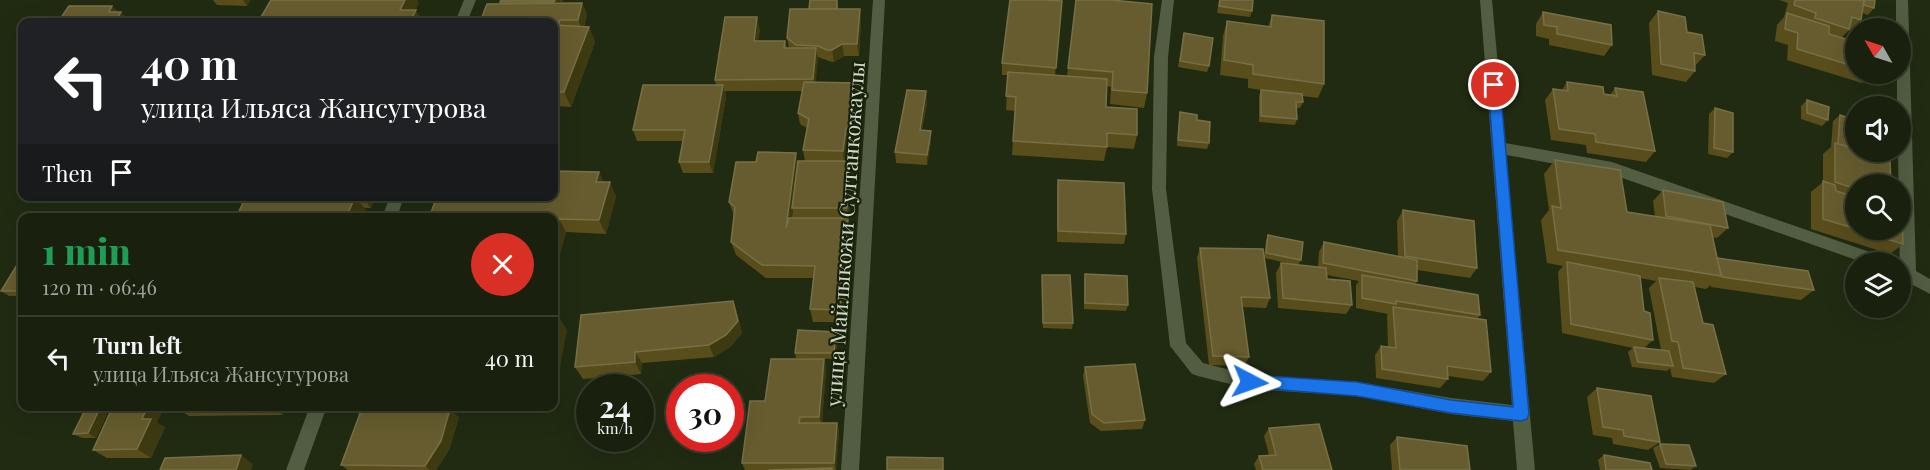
<!DOCTYPE html>
<html lang="en">
<head>
<meta charset="utf-8">
<style>
	body { margin:0; font-family:"Playfair Display",serif; background:#222817; color:#f1f3f6; height:100vh; display:flex; flex-direction:column; font-size:22px; white-space:nowrap }
	* { box-sizing:border-box; margin:0 }
	p { font-size:20px; color:#9fa39e }
	.icon { flex:none; width:33px; height:33px; fill:none; stroke:currentColor; stroke-width:2; stroke-linecap:round; stroke-linejoin:round }
	.map { position:relative; flex:1; overflow:hidden }
	.side { position:absolute; left:18px; top:213px; width:540px; height:198px; display:flex; flex-direction:column; background:#19200e; border-radius:12px; box-shadow:0 6px 24px #0002,0 0 0 2px #373e2e }
	.side>* { flex:none }
	.guide { position:absolute; left:18px; top:18px; width:540px; height:183px; border-radius:12px; box-shadow:0 6px 24px #0002,0 0 0 2px #373e2e; background:#202124; color:#fff; overflow:hidden }
	.needle { width:39px; rotate:309deg }
	.tools { position:absolute; left:1845px; top:18px; display:grid; gap:12px }
	.tools a { display:grid; place-items:center; width:66px; height:66px; border-radius:50%; background:#19200e; box-shadow:0 6px 24px #0002,0 0 0 2px #373e2e; font-size:30px }
	.speed { position:absolute; left:576px; top:374px; display:flex; gap:12px; font-size:30px; font-weight:700; text-align:center }
	.speed>* { display:grid; place-content:center; width:78px; height:78px; border-radius:50%; background:#19200e; box-shadow:0 6px 24px #0002,0 0 0 2px #373e2e; line-height:1 }
	.speed small { font-size:15px; font-weight:400 }
	.speed .limit { border:9px solid #d22; background:#fff; color:#111 }
	.pin { position:absolute; display:grid; place-items:center; width:51px; height:51px; color:#fff; margin:-26px; border:3px solid #fff; border-radius:50%; box-shadow:0 2px 6px #0007 }
	.me { position:absolute; width:66px; margin:-33px; rotate:94deg; stroke-linejoin:round; filter:drop-shadow(0 0 4px #0008) }
	.turn { display:flex; align-items:center; gap:21px; height:126px; padding:0 24px; font-size:27px }
	.turn .icon { width:78px; height:78px; stroke-width:2.5 }
	.turn b { display:block; font-size:42px; line-height:51px }
	.then { display:flex; align-items:center; height:57px; padding:0 24px; background:#0003; gap:12px; font-size:22px }
	.round { display:grid; place-items:center; flex:none; width:63px; height:63px; border-radius:32px; background:#222817 }
	.head { display:flex; align-items:center; justify-content:space-between; height:102px; padding:0 24px }
	h1 { font-size:36px; font-weight:800; line-height:45px; color:#1e9e55 }
	ul { padding:0; list-style:none }
	li { display:flex; align-items:center; gap:18px; height:84px; padding:0 24px; border-top:2px solid #373e2e }
	li div { flex:1 }
	li b { display:block; font-size:22px }
	li em { font-style:normal }
	.map>svg:first-child { display:block }
	.lines { fill:none; stroke-linecap:round; stroke-linejoin:round }
	.street { fill:#525d42; fill-rule:evenodd }
	.wall { fill:#594d1c; fill-rule:evenodd }
	.shaded-wall { fill:#3d3910 }
	.building { fill:#665c2f; stroke:#777047; stroke-width:1.5 }
	.route { fill:#1a73e8; stroke:#114b97; stroke-width:1.5 }
	.labels { text-anchor:middle; dominant-baseline:central; stroke-width:4.5; stroke-linejoin:round; paint-order:stroke }
	.street-label { font-size:21px; fill:#d1d8c9; stroke:#182109 }
</style>
</head>
<body>
<div class="map">
<svg width="1930" height="470" viewBox="0 0 1930 470">
	<rect width="100%" height="100%" fill="#212b12"/>
	<g class="lines">
		<g class="street">
			<polygon points="464,0 476,0 467,22 455,22"/>
			<polygon points="873,0 885,0 859,470 841,470"/>
			<polygon points="1162,0 1174,0 1168,57 1166,189 1186,343 1203,363 1250,375 1357,382 1451,398 1512,405 1480,0 1492,0 1505,143 1612,162 1884,257 1887,262 1862,262 1611,174 1506,155 1535,470 1517,470 1513,421 1451,414 1357,396 1250,389 1198,376 1192,374 1170,346 1152,189 1154,57"/>
			<polygon points="1896,0 1908,0 1916,271 1930,279 1930,294 1900,278 1898,152 1900,152 1900,106 1897,106 1897,74 1900,74 1900,28 1896,28"/>
			<polygon points="390,196 404,196 397,218 382,218"/>
			<polygon points="310,406 327,406 304,470 286,470"/>
		</g>
	</g>
	<g class="wall">
		<polygon points="213,0 250,0 247,6 217,5"/>
		<polygon points="563,0 562,3 582,3 587,14 584,27 589,27 595,42 571,107 554,106 554,22 501,4 500,2"/>
		<polygon points="1076,0 1147,93 1144,108 1110,104 1111,87 1106,86 1106,107 1137,135 1134,149 1107,147 1104,161 1012,155 1015,111 1006,110 1008,75 1002,75 1002,63 1062,1 1055,75 1067,76"/>
		<polygon points="1219,0 1253,0 1252,11 1250,17 1217,13"/>
		<polygon points="1779,0 1875,0 1874,8 1868,15 1862,13 1861,20 1849,31 1848,31 1841,38 1856,42 1856,74 1872,74 1862,83 1787,60 1788,45 1775,41 1777,25 1784,17 1788,3"/>
		<polygon points="838,4 838,9 861,20 859,56 844,56 834,62 829,61 818,57 815,82 857,83 858,94 853,137 848,140 844,161 853,171 848,218 850,231 843,322 813,322 810,309 813,278 766,278 736,255 731,242 734,216 729,202 798,163 805,161 803,150 807,128 800,124 798,113 802,91 725,91 726,97 713,173 683,173 679,162 683,141 637,141 633,130 716,85 715,80 760,29 758,41 785,41 787,48 789,48 787,38 809,9"/>
		<polygon points="1658,11 1687,32 1705,55 1695,66 1695,71 1686,82 1652,75 1649,23"/>
		<polygon points="1543,12 1612,45 1604,56 1549,45 1549,39 1536,36 1536,24"/>
		<polygon points="1272,15 1324,84 1318,98 1302,96 1303,102 1300,108 1296,108 1297,119 1295,125 1259,122 1259,96 1261,90 1248,88 1248,79 1220,75 1223,36 1227,21 1268,27"/>
		<polygon points="1184,33 1209,66 1207,72 1178,67"/>
		<polygon points="1567,82 1604,94 1610,95 1615,88 1655,151 1646,162 1587,153 1586,145 1551,140 1545,100 1553,89 1562,90"/>
		<polygon points="926,91 927,103 922,130 931,142 927,165 896,163 895,152"/>
		<polygon points="1807,100 1828,120 1822,126 1801,119 1801,106"/>
		<polygon points="1715,108 1733,152 1727,158 1708,154 1709,114"/>
		<polygon points="1180,112 1209,143 1207,149 1177,146 1179,119"/>
		<polygon points="1840,115 1856,184 1856,230 1900,230 1903,244 1890,254 1811,229 1811,192 1823,182 1823,154 1831,147 1833,121"/>
		<path d="M1555,160L1627,212L1655,216L1653,201L1663,190L1728,228L1717,238L1712,237L1717,259L1814,290L1801,300L1711,287V285L1706,289L1695,287L1703,323L1726,374L1714,383L1672,377L1670,368L1667,371L1632,367L1628,352L1633,348L1562,333L1558,272L1563,266L1547,263L1541,220L1549,210L1544,174ZM1640,278L1656,281L1649,288L1661,350L1644,348L1653,340L1644,311Z"/>
		<polygon points="599,172 603,182 616,196 606,234 566,232 556,268 554,268 554,218"/>
		<polygon points="1058,180 1126,234 1124,244 1057,242 1057,191"/>
		<polygon points="246,196 376,196 371,208 364,208 366,210 363,218 236,218"/>
		<polygon points="1403,210 1477,268 1470,278 1417,270 1417,281 1415,284 1480,315 1477,319 1491,372 1483,381 1448,376 1448,379 1440,388 1376,378 1375,355 1381,346 1388,347 1387,316 1388,314 1356,308 1356,285 1359,281 1327,275 1327,279 1352,305 1346,314 1278,308 1276,273 1281,263 1291,264 1264,258 1270,298 1266,308 1242,307 1249,357 1244,366 1209,365 1197,258 1200,248 1264,257 1266,240 1268,235 1301,260 1298,265 1318,267 1319,252 1324,242 1398,257 1397,221"/>
		<polygon points="22,265 22,296 9,296 1,291"/>
		<polygon points="1085,274 1128,305 1126,311 1084,309 1084,280"/>
		<polygon points="1042,275 1073,323 1072,329 1043,328"/>
		<polygon points="737,314 742,333 730,347 714,357 642,363 641,374 583,379 575,367"/>
		<polygon points="836,332 838,337 835,359 796,358 795,353"/>
		<polygon points="824,359 826,368 822,423 837,423 839,431 836,470 745,470 742,463 765,401"/>
		<polygon points="1085,367 1145,420 1142,429 1101,431 1090,423 1083,376"/>
		<polygon points="1597,388 1660,442 1648,450 1613,444 1612,438 1593,435 1587,397"/>
		<polygon points="177,406 285,406 282,415 189,416 176,408"/>
		<polygon points="99,410 107,414 96,438 82,438 73,434"/>
		<polygon points="459,417 449,450 436,470 348,470 341,465"/>
		<polygon points="157,423 165,427 151,458 107,458 93,450"/>
		<polygon points="1269,428 1332,470 1256,470 1254,464 1259,456 1269,455 1264,436"/>
		<polygon points="1397,437 1470,470 1392,470 1390,445"/>
		<polygon points="1660,444 1696,466 1690,470 1660,468 1653,448"/>
		<polygon points="1604,455 1652,470 1600,470 1598,460"/>
	</g>
	<g class="shaded-wall">
		<polygon points="243,0 250,0 247,6"/>
		<polygon points="405,0 417,0 419,3 416,10 423,22 410,22 400,10"/>
		<polygon points="555,0 563,0 559,14 554,2"/>
		<polygon points="582,3 587,14 583,32 578,20"/>
		<polygon points="112,6 120,14 121,12 131,22 115,22 109,12"/>
		<polygon points="860,9 861,20 859,56 857,44"/>
		<polygon points="757,17 760,29 756,53 754,41"/>
		<polygon points="589,27 595,42 571,107 564,92"/>
		<polygon points="842,44 844,56 834,62 832,50"/>
		<polygon points="816,48 818,59 815,91 813,79"/>
		<polygon points="857,83 858,94 853,137 848,140 844,162 843,151 846,129"/>
		<polygon points="723,85 726,97 713,173 709,162"/>
		<polygon points="926,91 927,103 920,141 920,130"/>
		<polygon points="931,131 931,142 927,165 927,155"/>
		<polygon points="796,153 798,166 792,208 793,211 789,241 786,228"/>
		<polygon points="852,161 853,171 849,218 847,208"/>
		<polygon points="599,172 605,186 596,182"/>
		<polygon points="610,182 616,196 606,234 599,220"/>
		<polygon points="363,196 376,196 371,208 362,197"/>
		<polygon points="355,197 366,210 363,218 346,218"/>
		<polygon points="848,218 850,231 843,322 840,310"/>
		<polygon points="559,219 566,232 556,268 554,265 554,237"/>
		<polygon points="733,301 742,333 730,347 714,357 709,345"/>
		<polygon points="559,317 567,330 556,389 554,386 554,346"/>
		<polygon points="836,332 838,337 835,359 834,353"/>
		<polygon points="635,352 642,363 641,374 635,362"/>
		<polygon points="824,359 826,368 822,426 819,417"/>
		<polygon points="148,406 165,406 157,423 165,427 151,458 137,449 142,419"/>
		<polygon points="271,406 285,406 282,415"/>
		<polygon points="450,409 459,417 449,450 436,470 430,470 425,466"/>
		<polygon points="99,410 107,414 96,438 88,433"/>
		<polygon points="837,423 839,431 836,470 834,463"/>
		<polygon points="241,455 253,464 251,470 236,470"/>
	</g>
	<g class="building">
		<polygon points="271,0 405,0 400,10 416,10 410,22 258,22"/>
		<polygon points="501,0 555,0 554,2 500,2"/>
		<polygon points="810,0 837,0 837,9 809,9"/>
		<polygon points="1010,0 1044,0 1062,1 1056,68 1002,63"/>
		<polygon points="1076,0 1111,0 1152,4 1147,93 1112,90 1113,72 1068,68"/>
		<polygon points="1220,0 1253,0 1252,11 1219,6"/>
		<polygon points="1795,0 1864,0 1861,20 1852,17 1849,29 1815,18 1816,13 1794,5"/>
		<polygon points="1863,0 1875,0 1874,8 1864,5 1864,0"/>
		<polygon points="582,3 578,20 560,20 558,26 554,25 554,22 480,22 487,4"/>
		<polygon points="69,6 112,6 109,12 121,12 115,22 58,22"/>
		<polygon points="790,9 860,9 857,44 842,44 832,50 827,50 818,46 796,45 787,38"/>
		<polygon points="1658,11 1685,17 1687,32 1702,35 1705,55 1694,53 1695,71 1661,64"/>
		<polygon points="1543,12 1611,25 1612,45 1557,34 1557,27 1544,25"/>
		<polygon points="1787,13 1829,26 1829,34 1856,42 1856,67 1797,49 1798,33 1785,29"/>
		<polygon points="1272,15 1324,21 1324,84 1253,74 1253,65 1224,60 1227,21 1271,27"/>
		<polygon points="725,17 757,17 754,41 785,41 784,48 816,48 813,79 715,80"/>
		<polygon points="554,25 589,27 564,92 554,92"/>
		<polygon points="1184,33 1213,38 1209,66 1180,61"/>
		<polygon points="1008,72 1107,79 1106,107 1137,109 1137,135 1107,133 1107,147 1013,141 1016,97 1006,96"/>
		<polygon points="804,82 857,83 851,126 846,129 843,151 803,150 809,119 798,113"/>
		<polygon points="1567,82 1603,87 1604,94 1617,96 1615,88 1643,92 1655,151 1596,142 1595,134 1559,129 1553,89 1568,91"/>
		<polygon points="643,85 723,85 709,162 679,162 685,130 633,130"/>
		<polygon points="907,90 926,91 920,130 931,131 927,155 895,152"/>
		<polygon points="1261,90 1302,94 1303,102 1296,102 1297,119 1261,116"/>
		<polygon points="1807,100 1829,107 1828,120 1807,113"/>
		<polygon points="1715,108 1733,113 1733,152 1714,148"/>
		<polygon points="1180,112 1197,115 1197,120 1210,122 1209,143 1178,140"/>
		<polygon points="1840,115 1856,120 1856,149 1838,144"/>
		<polygon points="1835,143 1856,149 1856,152 1863,152 1890,160 1891,184 1856,184 1856,189 1835,182"/>
		<polygon points="758,152 796,153 786,228 789,218 848,218 840,310 810,309 815,266 762,265 731,242 735,207 729,202 736,162 756,162"/>
		<polygon points="1863,152 1881,152 1881,157"/>
		<polygon points="1555,160 1620,170 1627,212 1710,225 1721,276 1558,250 1552,206 1561,208"/>
		<polygon points="798,161 852,161 847,208 792,208"/>
		<polygon points="554,171 599,172 596,182 610,182 599,220 559,219 554,237 554,218 429,218 437,196 554,196"/>
		<polygon points="1058,180 1124,183 1126,234 1058,231"/>
		<polygon points="1823,181 1835,185 1836,191 1856,197 1856,229 1823,219"/>
		<polygon points="1663,190 1723,202 1728,228 1666,216"/>
		<polygon points="246,196 332,196 355,197 346,218 236,218"/>
		<polygon points="1403,210 1474,221 1477,268 1405,256"/>
		<polygon points="1900,212 1902,213 1903,244 1858,230 1900,230"/>
		<polygon points="1268,235 1303,242 1301,260 1266,253"/>
		<polygon points="1324,242 1417,260 1417,281 1323,263"/>
		<polygon points="1200,248 1263,249 1270,298 1241,297 1249,357 1213,356"/>
		<polygon points="1717,258 1808,271 1814,290 1722,277"/>
		<polygon points="1567,262 1640,276 1644,311 1650,313 1653,340 1571,324"/>
		<polygon points="1281,263 1326,268 1327,279 1350,281 1352,305 1283,298"/>
		<polygon points="17,265 22,265 22,291 1,291"/>
		<polygon points="1085,274 1127,276 1128,305 1085,303"/>
		<polygon points="1042,275 1070,275 1073,323 1043,323"/>
		<polygon points="1362,275 1478,295 1480,315 1396,301 1396,304 1362,298"/>
		<polygon points="1659,278 1693,282 1703,323 1713,325 1726,374 1683,368 1678,342 1672,341"/>
		<polygon points="733,301 738,321 726,335 709,345 635,352 635,362 575,367 581,315"/>
		<polygon points="1393,307 1486,320 1491,372 1447,366 1448,379 1382,369 1381,346 1396,348"/>
		<polygon points="559,317 554,346 554,318"/>
		<polygon points="798,330 836,332 834,353 795,353"/>
		<polygon points="1634,347 1669,351 1673,366 1638,362"/>
		<polygon points="771,359 824,359 819,417 800,417 799,423 837,423 834,463 742,463 750,401 765,401"/>
		<polygon points="1135,364 1145,420 1104,423 1092,414 1085,367"/>
		<polygon points="1597,388 1651,396 1660,442 1624,436 1623,430 1603,427"/>
		<polygon points="113,406 148,406 142,419 151,419 137,449 93,450"/>
		<polygon points="177,406 260,406 176,408"/>
		<polygon points="362,408 450,409 441,441 425,466 341,465"/>
		<polygon points="85,410 99,410 88,433 73,434"/>
		<polygon points="1319,424 1332,470 1263,470 1259,456 1276,455 1269,428"/>
		<polygon points="1397,437 1467,446 1470,470 1400,470"/>
		<polygon points="1660,444 1689,445 1696,466 1666,464"/>
		<polygon points="241,455 236,470 160,470 165,458"/>
		<polygon points="1604,455 1650,463 1652,470 1606,470"/>
		<polygon points="887,457 943,458 943,470 887,470"/>
		<polygon points="832,468 832,470 769,470"/>
	</g>
	<polygon class="route" points="1494,80 1500,85 1529,414 1527,419 1521,421 1451,413 1357,396 1245,387 1243,382 1245,377 1250,375 1357,382 1451,400 1513,407 1488,85"/>
	<g class="labels">
		<g class="street-label">
			<text transform="translate(844 234) rotate(-86)">улица Майлыкожи Султанкожаулы</text>
		</g>
	</g>
</svg>
<div class="tools">
<a><svg class="needle" viewBox="-14 -14 28 28"><path d="M0-13l5 13h-10z" fill="#e53935"/><path d="M0 13l5-13h-10z" fill="#9fa39e"/></svg></a>
<a><svg class="icon" aria-label="sound" viewBox="0 0 24 24"><path d="M4 9h4l5-4v14l-5-4H4zM17 9q2 3 0 6"/></svg></a>
<a><svg class="icon" aria-label="search" viewBox="0 0 24 24"><circle cx="10" cy="10" r="6"/><path d="M15 15l6 6"/></svg></a>
<a><svg class="icon" aria-label="layers" viewBox="0 0 24 24"><path d="M12 4l9 5-9 5-9-5zM3 14l9 5 9-5"/></svg></a>
</div>
<div class="speed"><div>24<small>km/h</small></div><div class="limit">30</div></div>
<div class="pin" style="left:1494px;top:85px;background:#d93025"><svg class="icon" aria-label="arrive" viewBox="0 0 24 24"><path d="M6 21V4h12l-3 4 3 4H6"/></svg></div>
<svg class="me" style="left:1250px;top:382px" viewBox="-20 -20 40 40"><path d="M0-17L14 15 0 8-14 15z" fill="#1a73e8" stroke="#fff" stroke-width="4"/></svg>
<div class="guide">
<div class="turn"><svg class="icon" aria-label="left" viewBox="0 0 24 24"><path d="M17 20v-9H6M10 6l-5 5 5 5"/></svg><div><b>40 m</b>улица Ильяса Жансугурова</div></div>
<div class="then">Then<svg class="icon" aria-label="arrive" viewBox="0 0 24 24"><path d="M6 21V4h12l-3 4 3 4H6"/></svg></div>
</div>
<section class="side">
<div class="head"><div><h1>1 min</h1><p>120 m · 06:46</p></div><a class="round" style="background:#d93025;color:#fff"><svg class="icon" aria-label="close" viewBox="0 0 24 24"><path d="M6 6l12 12M18 6L6 18"/></svg></a></div>
<ul>
<li><svg class="icon" aria-label="left" viewBox="0 0 24 24"><path d="M17 20v-9H6M10 6l-5 5 5 5"/></svg><div><b>Turn left</b><p>улица Ильяса Жансугурова</p></div><em>40 m</em></li>
</ul>
</section>
</div>
</body>
</html>
